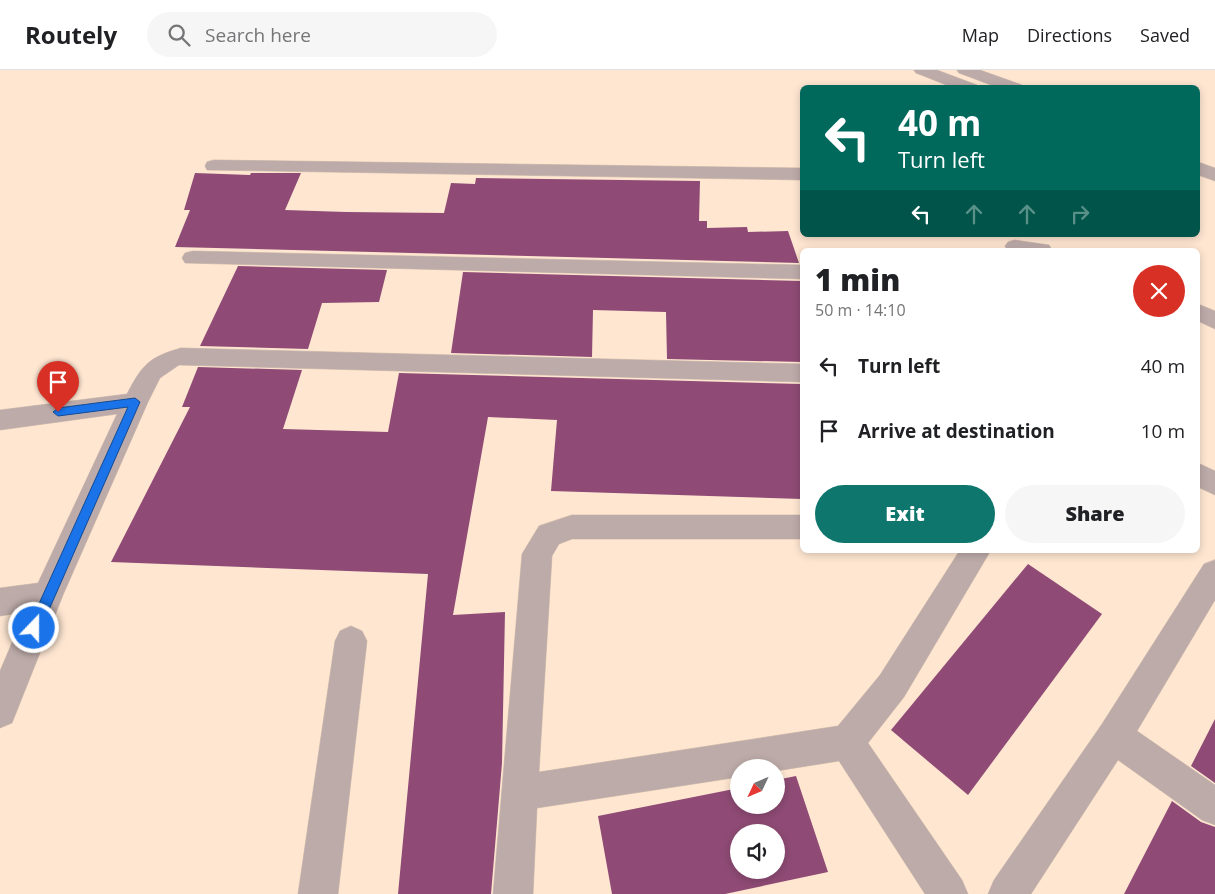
<!DOCTYPE html>
<html lang="en">
<head>
<meta charset="utf-8">
<style>
	body { margin:0; font-family:"Open Sans",sans-serif; background:#f6f6f6; color:#202124; height:100vh; display:flex; flex-direction:column; font-size:19px; white-space:nowrap }
	* { box-sizing:border-box; margin:0 }
	p { font-size:16px; color:#757577 }
	.icon { flex:none; width:28px; height:28px; fill:none; stroke:currentColor; stroke-width:2; stroke-linecap:round; stroke-linejoin:round }
	.map { position:relative; flex:1; overflow:hidden }
	.details { position:absolute; left:800px; top:178px; width:400px; height:305px; display:flex; flex-direction:column; background:#fff; border-radius:8px; box-shadow:0 2px 8px #0003 }
	.details>* { flex:none }
	.guide { position:absolute; left:800px; top:15px; width:400px; height:152px; border-radius:8px; box-shadow:0 2px 8px #0003; background:#00695c; color:#fff; overflow:hidden }
	.needle { width:32px; rotate:226deg }
	.buttons { position:absolute; left:730px; top:689px; display:grid; gap:10px }
	.buttons a { display:grid; place-items:center; width:55px; height:55px; border-radius:50%; background:#fff; box-shadow:0 2px 8px #0003; font-size:25px }
	.pin { position:absolute; display:grid; place-items:center; width:42px; height:42px; color:#fff; margin:-51px -21px; border-radius:50% 50% 50% 0; rotate:-45deg; box-shadow:0 0 5px #0007 }
	.pin .icon { rotate:45deg }
	.me { position:absolute; width:55px; margin:-28px; rotate:22deg; stroke-linejoin:round; filter:drop-shadow(0 0 4px #0008) }
	.turn { display:flex; align-items:center; gap:18px; height:105px; padding:0 15px; font-size:22px }
	.turn .icon { width:65px; height:65px; stroke-width:2.5 }
	.turn b { display:block; font-size:35px; line-height:42px }
	.lanes { display:flex; align-items:center; height:48px; padding:0 15px; background:#0003; justify-content:center; gap:25px; direction:ltr }
	.lanes .off { opacity:.35 }
	.round { display:grid; place-items:center; flex:none; width:52px; height:52px; border-radius:26px; background:#f6f6f6 }
	.overview { display:flex; align-items:center; justify-content:space-between; height:85px; padding:0 15px }
	h1 { font-size:30px; font-weight:800; line-height:38px }
	.button { display:flex; gap:10px; margin-top:auto; padding:10px 15px }
	.button a { flex:1; height:58px; border-radius:30px; background:#0f766e; color:#fff; font-size:20px; font-weight:800; line-height:58px; text-align:center }
	.button a+a { background:#f6f6f6; color:#202124 }
	ul { padding:0; list-style:none }
	li { display:flex; align-items:center; gap:15px; height:65px; padding:0 15px }
	li div { flex:1 }
	li b { display:block; font-size:19px }
	li em { font-style:normal }
	header { display:flex; align-items:center; gap:30px; box-sizing:border-box; height:70px; padding:0 25px; background:#fff; border-bottom:1px solid #e0e0e0 }
	header strong { font-size:24px }
	nav { display:flex; gap:28px; margin-inline-start:auto; font-size:18px }
	.search { width:350px; height:45px; background:#f6f6f6; display:flex; align-items:center; gap:12px; box-sizing:border-box; padding:0 18px; border-radius:28px; color:#757577; font-size:19px }
	.map>svg:first-child { display:block }
	.building { fill:#8f4b75; fill-rule:evenodd }
	.lines { fill:none; stroke-linecap:round; stroke-linejoin:round }
	.minor-casing { stroke:#d9c3b0; stroke-width:1 }
	.minor { fill:#bdaba9; fill-rule:evenodd }
	.route { fill:#1a73e8; stroke:#114b97 }
</style>
</head>
<body>
<header>
<strong>Routely</strong>
<div class="search"><svg class="icon" aria-label="search" viewBox="0 0 24 24"><circle cx="10" cy="10" r="6"/><path d="M15 15l6 6"/></svg>Search here</div>
<nav><a>Map</a><a>Directions</a><a>Saved</a></nav>
</header>
<div class="map">
<svg width="1215" height="824" viewBox="0 0 1215 824">
	<rect width="100%" height="100%" fill="#fee6d1"/>
	<g class="building">
		<polygon points="195,103 250,105 251,103 301,103 285,140 346,142 444,143 451,113 475,114 476,108 700,111 699,151 707,151 707,158 747,157 748,162 788,161 799,193 175,177 190,140 184,140"/>
		<polygon points="238,196 387,200 379,232 322,233 308,279 200,276"/>
		<polygon points="463,202 802,211 802,292 667,289 666,242 593,240 592,287 451,283"/>
		<polygon points="198,297 302,300 283,359 388,362 399,303 802,314 802,429 551,421 557,350 488,347 453,545 505,542 502,693 491,824 398,824 428,504 111,492 190,337 182,337"/>
		<polygon points="1028,494 1102,544 968,725 891,660"/>
		<polygon points="1215,649 1215,713 1191,696"/>
		<path d="M796,706L828,802L725,824H612L598,746L739,718V735H776V710ZM739,762H776V800H739Z"/>
		<polygon points="1172,731 1201,752 1215,757 1215,824 1124,824"/>
	</g>
	<g class="lines">
		<g class="minor-casing">
			<g id="minor">
				<polygon points="914,0 937,0 977,15 979,18 954,18 916,3"/>
				<polygon points="957,0 980,0 1022,15 1024,18 999,18 959,3"/>
				<polygon points="214,90 802,98 802,110 207,100 205,96 207,92"/>
				<polygon points="1198,92 1215,98 1215,111 1198,105"/>
				<polygon points="1015,170 1049,175 1052,180 1007,180 1005,176 1008,172"/>
				<polygon points="193,181 802,195 802,209 185,193 182,188 185,183"/>
				<polygon points="1198,234 1215,241 1215,259 1198,251"/>
				<path d="M181,278L802,294V312L179,295L160,308L148,332L63,525L12,653L0,658V601L25,542L0,546V518L38,513L117,344L0,360V340L127,324C142,295 149,287 181,278Z"/>
				<polygon points="1198,393 1215,401 1215,425 1198,417"/>
				<polygon points="572,445 802,445 802,469 572,469 559,474 552,486 539,702 838,656 880,605 960,480 991,480 904,627 868,673 962,810 968,824 925,824 839,691 776,701 776,698 739,698 739,707 537,738 533,824 493,824 522,484 539,456"/>
				<polygon points="1215,490 1215,530 1137,661 1215,715 1215,755 1202,750 1118,690 1031,824 988,824 994,810 1102,654 1204,494"/>
				<polygon points="351,556 362,561 367,571 338,824 298,824 335,571 340,561"/>
			</g>
		</g>
		<use href="#minor" class="minor"/>
	</g>
	<polygon class="route" points="135,328 140,332 41,558 39,562 34,564 30,562 28,558 128,337 58,346 53,342 58,338"/>
</svg>
<div class="buttons">
<a><svg class="needle" viewBox="-14 -14 28 28"><path d="M0-13l5 13h-10z" fill="#e53935"/><path d="M0 13l5-13h-10z" fill="#757577"/></svg></a>
<a><svg class="icon" aria-label="sound" viewBox="0 0 24 24"><path d="M4 9h4l5-4v14l-5-4H4zM17 9q2 3 0 6"/></svg></a>
</div>
<div class="pin" style="left:58px;top:342px;background:#d93025"><svg class="icon" aria-label="arrive" viewBox="0 0 24 24"><path d="M6 21V4h12l-3 4 3 4H6"/></svg></div>
<svg class="me" style="left:34px;top:558px" viewBox="-20 -20 40 40"><circle r="17" fill="#1a73e8" stroke="#fff" stroke-width="3"/><path d="M0-11L8 9 0 5-8 9z" fill="#fff"/></svg>
<div class="guide">
<div class="turn"><svg class="icon" aria-label="left" viewBox="0 0 24 24"><path d="M17 20v-9H6M10 6l-5 5 5 5"/></svg><div><b>40 m</b>Turn left</div></div>
<div class="lanes"><svg class="icon" aria-label="left" viewBox="0 0 24 24"><path d="M17 20v-9H6M10 6l-5 5 5 5"/></svg><svg class="icon off" aria-label="ahead" viewBox="0 0 24 24"><path d="M12 20V5M6 11l6-6 6 6"/></svg><svg class="icon off" aria-label="ahead" viewBox="0 0 24 24"><path d="M12 20V5M6 11l6-6 6 6"/></svg><svg class="icon off" aria-label="right" viewBox="0 0 24 24"><path d="M7 20v-9h11M14 6l5 5-5 5"/></svg></div>
</div>
<section class="details">
<div class="overview"><div><h1>1 min</h1><p>50 m · 14:10</p></div><a class="round" style="background:#d93025;color:#fff"><svg class="icon" aria-label="close" viewBox="0 0 24 24"><path d="M6 6l12 12M18 6L6 18"/></svg></a></div>
<ul>
<li><svg class="icon" aria-label="left" viewBox="0 0 24 24"><path d="M17 20v-9H6M10 6l-5 5 5 5"/></svg><div><b>Turn left</b></div><em>40 m</em></li>
<li><svg class="icon" aria-label="arrive" viewBox="0 0 24 24"><path d="M6 21V4h12l-3 4 3 4H6"/></svg><div><b>Arrive at destination</b></div><em>10 m</em></li>
</ul>
<div class="button"><a>Exit</a><a>Share</a></div>
</section>
</div>
</body>
</html>
